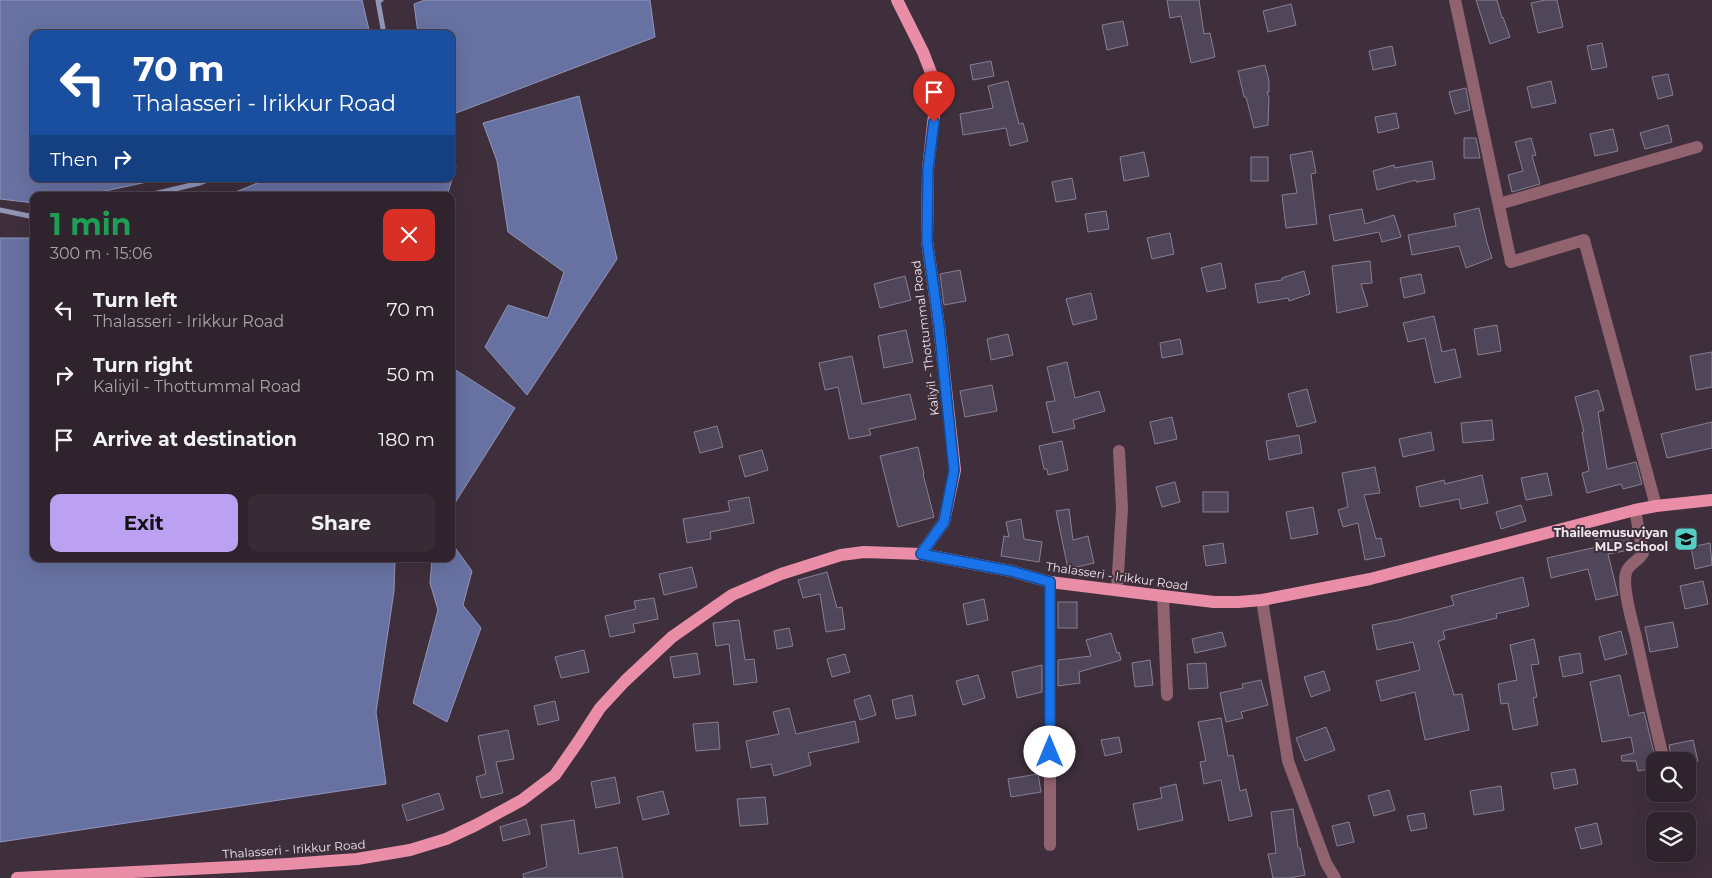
<!DOCTYPE html>
<html lang="en">
<head>
<meta charset="utf-8">
<style>
	body { margin:0; font-family:Montserrat,sans-serif; background:#372b35; color:#f1f3f6; height:100vh; display:flex; flex-direction:column; font-size:19px; white-space:nowrap }
	* { box-sizing:border-box; margin:0 }
	p { font-size:16px; color:#a7a4aa }
	.icon { flex:none; width:28px; height:28px; fill:none; stroke:currentColor; stroke-width:2; stroke-linecap:round; stroke-linejoin:round }
	.map { position:relative; flex:1; overflow:hidden }
	.sheet { position:absolute; left:30px; top:192px; width:425px; height:370px; display:flex; flex-direction:column; background:#2f232d; border-radius:10px; box-shadow:0 5px 20px #0002,0 0 0 1px #4a4049 }
	.sheet>* { flex:none }
	.hud { position:absolute; left:30px; top:30px; width:425px; height:152px; border-radius:10px; box-shadow:0 5px 20px #0002,0 0 0 1px #4a4049; background:#1a4fa0; color:#fff; overflow:hidden }
	.buttons { position:absolute; left:1646px; top:752px; display:grid; gap:10px }
	.buttons a { display:grid; place-items:center; width:50px; height:50px; border-radius:10px; background:#2f232d; box-shadow:0 5px 20px #0002,0 0 0 1px #4a4049; font-size:25px }
	.pin { position:absolute; display:grid; place-items:center; width:42px; height:42px; color:#fff; margin:-51px -21px; border-radius:50% 50% 50% 0; rotate:-45deg; box-shadow:0 0 5px #0007 }
	.pin .icon { rotate:45deg }
	.me { position:absolute; width:55px; margin:-28px; rotate:0deg; stroke-linejoin:round; filter:drop-shadow(0 0 4px #0008) }
	.turn { display:flex; align-items:center; gap:18px; height:105px; padding:0 20px; font-size:22px }
	.turn .icon { width:65px; height:65px; stroke-width:2.5 }
	.turn b { display:block; font-size:35px; line-height:42px }
	.then { display:flex; align-items:center; height:48px; padding:0 20px; background:#0003; gap:10px; font-size:19px }
	.round { display:grid; place-items:center; flex:none; width:52px; height:52px; border-radius:10px; background:#372b35 }
	.head { display:flex; align-items:center; justify-content:space-between; height:85px; padding:0 20px }
	h1 { font-size:30px; font-weight:700; line-height:38px; color:#1e9e55 }
	.action { display:flex; gap:10px; margin-top:auto; padding:10px 20px }
	.action a { flex:1; height:58px; border-radius:10px; background:#bca0f2; color:#111; font-size:20px; font-weight:700; line-height:58px; text-align:center }
	.action a+a { background:#372b35; color:#f1f3f6 }
	ul { padding:0; list-style:none }
	li { display:flex; align-items:center; gap:15px; height:65px; padding:0 20px }
	li div { flex:1 }
	li b { display:block; font-size:19px }
	li em { font-style:normal }
	.map>svg:first-child { display:block }
	.water { fill:#6872a2; stroke:#9195b8 }
	.lines { fill:none; stroke-linecap:round; stroke-linejoin:round }
	.stream { stroke:#9195b8; stroke-width:5 }
	.building { fill:#4f4759; stroke:#877f92 }
	.minor { stroke:#91636f; stroke-width:12 }
	.major { stroke:#ea8ea8; stroke-width:12 }
	.route-casing { stroke:#114b97; stroke-width:12 }
	.route { stroke:#1a73e8; stroke-width:9 }
	.labels { text-anchor:middle; dominant-baseline:central; stroke-width:4; stroke-linejoin:round; paint-order:stroke }
	.street-label { font-size:12px; fill:#f0e6ed; stroke:#3f2f3c }
	.poi-label { font-size:12px; font-weight:bold; fill:#f0e6ed; stroke:#3f2f3c; text-anchor:end }
</style>
</head>
<body>
<div class="map">
<svg width="1712" height="878" viewBox="0 0 1712 878">
	<rect width="100%" height="100%" fill="#3f2f3c"/>
	<g class="water">
		<polygon points="0,0 362,0 370,34 34,34 34,179 161,179 82,196 34,196 34,203 0,199"/>
		<polygon points="425,0 650,0 655,37 451,115 451,34 418,34 414,4"/>
		<polygon points="579,96 617,259 527,395 485,347 508,305 548,318 564,272 508,232 497,161 483,123"/>
		<polygon points="451,165 456,166 447,196 226,196 267,179 451,179"/>
		<polygon points="0,238 34,238 34,559 395,559 394,591 376,712 386,784 0,842"/>
		<polygon points="451,367 515,408 453,506 451,528"/>
		<polygon points="451,542 472,571 463,605 481,628 447,722 413,703 438,610 430,583 432,559 451,559"/>
	</g>
	<g class="lines">
		<g class="stream">
			<polyline points="381,0 378,1 384,34"/>
			<polyline points="145,196 200,183 210,179"/>
			<polyline points="0,210 34,217"/>
		</g>
	</g>
	<g class="building">
		<polygon points="1167,0 1199,0 1204,34 1210,33 1215,57 1191,63 1181,16 1170,18"/>
		<polygon points="1476,0 1497,0 1502,18 1503,17 1510,37 1490,44"/>
		<polygon points="1545,0 1557,0 1563,27 1538,33 1531,3"/>
		<polygon points="1291,4 1296,25 1268,32 1263,11"/>
		<polygon points="1123,21 1128,45 1107,50 1102,25"/>
		<polygon points="1602,43 1607,67 1592,70 1587,46"/>
		<polygon points="1392,46 1396,65 1373,70 1369,51"/>
		<polygon points="991,61 994,76 973,80 970,65"/>
		<polygon points="1265,65 1269,81 1269,92 1267,92 1269,98 1268,125 1254,128 1246,97 1244,97 1238,71"/>
		<polygon points="1668,74 1673,95 1658,99 1652,77"/>
		<polygon points="1008,81 1019,124 1023,123 1028,141 1010,146 1006,128 963,135 960,114 993,108 988,86"/>
		<polygon points="1551,81 1556,103 1532,108 1527,87"/>
		<polygon points="1466,88 1470,110 1455,114 1449,92"/>
		<polygon points="1396,113 1399,128 1378,133 1375,117"/>
		<polygon points="1668,125 1672,142 1645,149 1640,133"/>
		<polygon points="1613,129 1618,151 1595,156 1590,134"/>
		<polygon points="1464,138 1476,138 1480,158 1464,158"/>
		<polygon points="1531,138 1536,155 1532,156 1540,184 1512,192 1508,175 1523,171 1515,142"/>
		<polygon points="1312,151 1316,173 1311,174 1317,224 1286,228 1282,195 1297,193 1290,155"/>
		<polygon points="1144,152 1149,176 1124,181 1120,157"/>
		<rect x="1251" y="157" width="17" height="24"/>
		<polygon points="1432,161 1435,179 1416,182 1416,180 1377,190 1373,171 1394,165 1395,168"/>
		<polygon points="1072,178 1076,199 1056,202 1052,182"/>
		<polygon points="1479,208 1487,243 1492,258 1466,268 1459,246 1412,255 1408,235 1456,226 1454,214"/>
		<polygon points="1362,209 1365,224 1394,215 1401,237 1382,242 1379,232 1334,241 1329,215"/>
		<polygon points="1106,211 1109,229 1088,232 1085,214"/>
		<polygon points="1170,233 1174,254 1152,259 1147,238"/>
		<polygon points="1370,261 1372,283 1361,284 1368,306 1337,313 1332,266"/>
		<polygon points="1221,263 1226,288 1207,292 1201,268"/>
		<polygon points="960,270 966,301 944,305 940,274"/>
		<polygon points="1304,271 1310,294 1289,301 1288,298 1258,303 1255,284 1282,280 1282,278"/>
		<polygon points="1421,274 1425,293 1404,298 1400,278"/>
		<polygon points="905,276 911,300 880,308 874,284"/>
		<polygon points="1091,293 1097,319 1073,325 1066,299"/>
		<polygon points="1434,316 1442,352 1455,349 1461,377 1435,383 1425,338 1408,342 1403,323"/>
		<polygon points="1497,325 1501,351 1478,355 1474,329"/>
		<polygon points="906,330 913,362 884,368 878,336"/>
		<polygon points="1008,334 1013,355 991,360 987,339"/>
		<polygon points="1180,339 1183,354 1162,358 1160,343"/>
		<polygon points="1712,352 1712,387 1696,390 1690,356"/>
		<polygon points="852,356 862,404 910,394 916,419 869,429 871,435 849,439 838,387 825,390 819,363"/>
		<polygon points="1067,362 1075,398 1099,391 1105,411 1073,420 1075,428 1053,433 1046,402 1055,401 1047,367"/>
		<polygon points="992,385 997,411 965,417 960,391"/>
		<polygon points="1307,389 1316,422 1297,427 1288,394"/>
		<polygon points="1598,390 1604,410 1598,412 1607,469 1636,462 1642,484 1623,489 1621,484 1587,493 1582,473 1589,471 1582,432 1584,432 1575,397"/>
		<polygon points="1172,417 1177,439 1155,444 1150,422"/>
		<polygon points="1492,420 1494,440 1463,443 1461,423"/>
		<polygon points="1712,422 1712,448 1667,458 1661,434"/>
		<polygon points="717,426 723,447 700,453 694,432"/>
		<polygon points="1431,432 1434,450 1403,457 1399,439"/>
		<polygon points="1299,435 1302,453 1269,460 1266,441"/>
		<polygon points="1062,441 1068,470 1048,475 1047,469 1044,469 1039,446"/>
		<polygon points="918,447 924,474 923,474 934,517 898,527 880,456"/>
		<polygon points="762,450 768,470 745,477 739,456"/>
		<polygon points="1375,467 1380,493 1364,495 1376,539 1381,538 1385,556 1365,560 1358,523 1343,527 1338,510 1348,507 1342,473"/>
		<polygon points="1547,473 1552,495 1526,500 1521,478"/>
		<polygon points="1482,475 1488,503 1461,509 1459,499 1420,507 1416,487 1444,480 1445,484"/>
		<polygon points="1175,482 1180,502 1162,507 1156,487"/>
		<rect x="1203" y="492" width="25" height="20"/>
		<polygon points="749,497 754,523 710,532 711,539 687,543 683,519 730,511 728,501"/>
		<polygon points="1521,505 1526,521 1501,529 1496,512"/>
		<polygon points="1313,507 1318,534 1291,539 1286,512"/>
		<polygon points="1069,509 1073,540 1088,536 1094,563 1068,569 1056,511"/>
		<polygon points="1021,519 1024,539 1042,542 1039,562 1001,556 1004,536 1009,537 1006,522"/>
		<polygon points="1627,533 1630,550 1608,554 1618,595 1596,600 1588,569 1551,578 1547,558 1597,547 1595,539"/>
		<polygon points="1223,543 1226,563 1206,566 1203,546"/>
		<polygon points="1710,543 1712,565 1695,569 1691,547"/>
		<polygon points="692,567 697,587 664,595 659,574"/>
		<polygon points="827,572 837,608 842,607 845,629 826,632 820,594 803,598 798,580"/>
		<polygon points="1523,577 1529,606 1496,614 1497,618 1443,631 1445,639 1438,641 1454,695 1462,694 1469,730 1425,740 1415,692 1381,701 1376,681 1420,670 1413,642 1377,650 1372,625 1398,620 1454,605 1451,596"/>
		<polygon points="1703,581 1708,604 1685,609 1680,586"/>
		<polygon points="654,598 658,619 633,624 635,632 610,637 605,616 636,609 634,601"/>
		<polygon points="984,599 988,620 967,625 963,604"/>
		<rect x="1058" y="602" width="19" height="26"/>
		<polygon points="739,620 745,660 754,659 757,682 734,685 729,644 716,646 713,623"/>
		<polygon points="1673,622 1678,647 1650,652 1645,627"/>
		<polygon points="789,628 793,646 777,649 774,631"/>
		<polygon points="1621,631 1627,654 1605,660 1599,637"/>
		<polygon points="1222,632 1226,646 1195,653 1192,639"/>
		<polygon points="1111,633 1117,653 1119,652 1121,660 1079,672 1080,683 1058,686 1058,660 1091,656 1086,640"/>
		<polygon points="1534,639 1539,664 1531,665 1537,697 1533,698 1538,725 1513,730 1508,703 1501,704 1498,684 1517,680 1510,645"/>
		<polygon points="584,650 589,672 561,678 555,657"/>
		<polygon points="697,653 700,674 674,678 670,657"/>
		<polygon points="1580,653 1583,673 1563,677 1559,657"/>
		<polygon points="845,654 850,672 832,677 827,659"/>
		<polygon points="1150,660 1153,685 1135,687 1132,663"/>
		<polygon points="1206,663 1208,688 1189,689 1187,664"/>
		<polygon points="1042,665 1042,692 1017,698 1012,672"/>
		<polygon points="1324,671 1330,690 1311,697 1304,677"/>
		<polygon points="978,675 985,698 963,705 956,681"/>
		<polygon points="1620,675 1629,716 1644,712 1656,761 1655,768 1638,771 1636,761 1622,761 1621,756 1634,753 1631,737 1602,742 1590,682"/>
		<polygon points="1261,680 1268,705 1241,712 1243,718 1226,722 1220,693 1243,688 1242,684"/>
		<polygon points="870,695 876,715 860,720 854,700"/>
		<polygon points="912,695 916,715 896,719 892,700"/>
		<polygon points="555,701 559,720 538,725 534,706"/>
		<polygon points="789,708 796,734 855,721 859,742 808,753 811,765 774,776 771,764 751,768 746,741 779,734 773,712"/>
		<polygon points="1221,718 1228,756 1233,755 1240,791 1246,789 1252,816 1229,821 1221,780 1204,784 1200,762 1206,761 1198,722"/>
		<polygon points="718,722 720,749 696,751 693,724"/>
		<polygon points="1326,727 1335,750 1305,761 1296,738"/>
		<polygon points="508,730 514,759 496,762 503,793 481,798 476,777 486,774 478,736"/>
		<polygon points="1119,737 1122,752 1105,756 1101,740"/>
		<polygon points="1693,740 1698,761 1672,761 1669,745"/>
		<polygon points="1575,769 1578,784 1554,789 1551,773"/>
		<polygon points="1038,774 1041,792 1011,797 1008,779"/>
		<polygon points="615,777 620,803 596,808 591,782"/>
		<polygon points="1176,784 1183,820 1138,830 1133,804 1162,798 1160,788"/>
		<polygon points="1501,786 1504,810 1474,815 1470,791"/>
		<polygon points="1389,790 1395,810 1374,816 1368,796"/>
		<polygon points="663,791 669,814 643,820 637,797"/>
		<polygon points="439,793 444,809 407,821 402,805"/>
		<polygon points="765,797 768,824 740,826 737,799"/>
		<polygon points="1293,809 1298,848 1300,848 1305,875 1289,878 1273,878 1268,854 1276,853 1271,812"/>
		<polygon points="1424,813 1427,828 1411,831 1407,816"/>
		<polygon points="526,819 530,834 503,841 500,827"/>
		<polygon points="574,820 579,854 617,847 623,878 524,878 523,874 547,867 541,825"/>
		<polygon points="1349,822 1354,842 1337,846 1332,826"/>
		<polygon points="1597,823 1602,844 1581,849 1575,828"/>
	</g>
	<g class="lines">
		<g class="minor">
			<polyline points="1455,0 1511,262 1584,240 1656,506"/>
			<polyline points="1499,204 1697,147"/>
			<path d="M1635,510L1643,553C1639,561 1628,564 1626,573C1622,586 1632,622 1636,637C1645,679 1654,720 1664,761"/>
			<polyline points="1050,582 1050,845"/>
			<polyline points="1117,590 1122,508 1119,451"/>
			<polyline points="1163,596 1167,695"/>
			<polyline points="1262,600 1288,761 1326,863 1335,878"/>
		</g>
		<g class="major">
			<polyline points="897,0 923,52 937,88 928,169 927,241 939,326 955,470 944,522 921,554"/>
			<polyline points="17,878 288,864 357,859 410,850 446,839 476,825 522,800 555,775 578,742 600,708 625,681 672,637 732,595 781,574 841,555 864,552 921,554 1011,571 1050,582 1163,596 1214,602 1238,602 1262,600 1370,579 1635,510 1656,506 1712,500"/>
		</g>
	</g>
	<g class="lines">
		<g class="route-casing">
			<polyline id="route" points="934,122 928,169 927,241 939,326 954,470 944,522 921,554 1011,571 1050,582 1050,752"/>
		</g>
		<use href="#route" class="route"/>
	</g>
	<defs>
		<g id="school-square" transform="scale(1.25)"><rect x="-9" y="-9" width="18" height="18" rx="4" fill="#55cec4" stroke="#3f2f3c"/><path d="M0-5L7-2L0 1L-7-2ZM-4 1L0 2.5L4 1V4Q0 6-4 4Z" fill="#111"/></g>
	</defs>
	<g fill-rule="evenodd">
		<use href="#school-square" x="1686" y="539"/>
	</g>
	<g class="labels">
		<g class="street-label">
			<text transform="translate(925 338) rotate(-97)">Kaliyil - Thottummal Road</text>
			<text transform="translate(1117 576) rotate(8)">Thalasseri - Irikkur Road</text>
			<text transform="translate(294 849) rotate(-4)">Thalasseri - Irikkur Road</text>
		</g>
		<g class="poi-label">
			<text x="1668" y="532">Thaileemusuviyan<tspan x="1668" dy="14">MLP School</tspan></text>
		</g>
	</g>
</svg>
<div class="buttons">
<a><svg class="icon" aria-label="search" viewBox="0 0 24 24"><circle cx="10" cy="10" r="6"/><path d="M15 15l6 6"/></svg></a>
<a><svg class="icon" aria-label="layers" viewBox="0 0 24 24"><path d="M12 4l9 5-9 5-9-5zM3 14l9 5 9-5"/></svg></a>
</div>
<div class="pin" style="left:934px;top:122px;background:#d93025"><svg class="icon" aria-label="arrive" viewBox="0 0 24 24"><path d="M6 21V4h12l-3 4 3 4H6"/></svg></div>
<svg class="me" style="left:1050px;top:752px" viewBox="-20 -20 40 40"><circle r="19" fill="#fff"/><path d="M0-13L10 11 0 6-10 11z" fill="#1a73e8"/></svg>
<div class="hud">
<div class="turn"><svg class="icon" aria-label="left" viewBox="0 0 24 24"><path d="M17 20v-9H6M10 6l-5 5 5 5"/></svg><div><b>70 m</b>Thalasseri - Irikkur Road</div></div>
<div class="then">Then<svg class="icon" aria-label="right" viewBox="0 0 24 24"><path d="M7 20v-9h11M14 6l5 5-5 5"/></svg></div>
</div>
<section class="sheet">
<div class="head"><div><h1>1 min</h1><p>300 m · 15:06</p></div><a class="round" style="background:#d93025;color:#fff"><svg class="icon" aria-label="close" viewBox="0 0 24 24"><path d="M6 6l12 12M18 6L6 18"/></svg></a></div>
<ul>
<li><svg class="icon" aria-label="left" viewBox="0 0 24 24"><path d="M17 20v-9H6M10 6l-5 5 5 5"/></svg><div><b>Turn left</b><p>Thalasseri - Irikkur Road</p></div><em>70 m</em></li>
<li><svg class="icon" aria-label="right" viewBox="0 0 24 24"><path d="M7 20v-9h11M14 6l5 5-5 5"/></svg><div><b>Turn right</b><p>Kaliyil - Thottummal Road</p></div><em>50 m</em></li>
<li><svg class="icon" aria-label="arrive" viewBox="0 0 24 24"><path d="M6 21V4h12l-3 4 3 4H6"/></svg><div><b>Arrive at destination</b></div><em>180 m</em></li>
</ul>
<div class="action"><a>Exit</a><a>Share</a></div>
</section>
</div>
</body>
</html>
